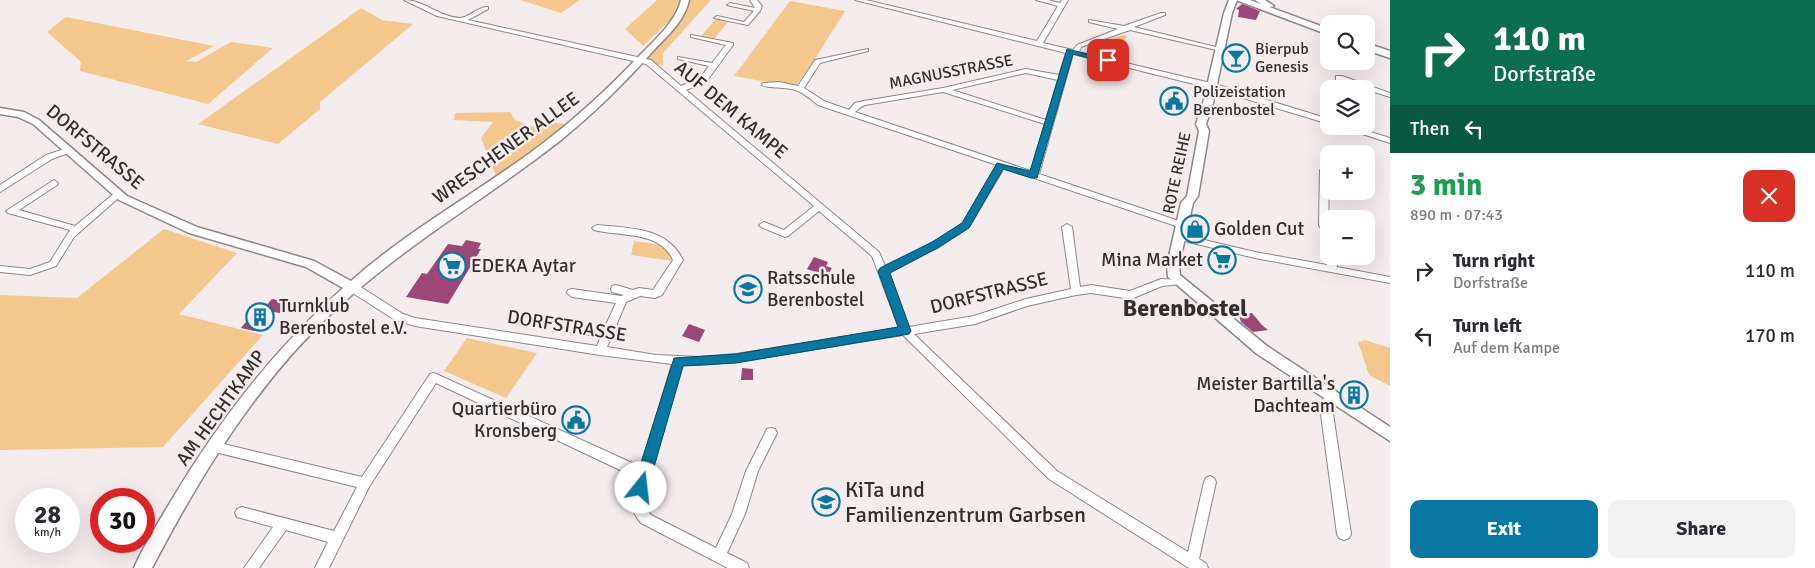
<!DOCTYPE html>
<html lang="en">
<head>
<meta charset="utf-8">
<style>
	body { margin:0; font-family:Signika,sans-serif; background:#f2f2f3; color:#2b2b33; height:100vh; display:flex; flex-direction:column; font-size:19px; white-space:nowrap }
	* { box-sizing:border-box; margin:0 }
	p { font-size:16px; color:#7c7c81 }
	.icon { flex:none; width:28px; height:28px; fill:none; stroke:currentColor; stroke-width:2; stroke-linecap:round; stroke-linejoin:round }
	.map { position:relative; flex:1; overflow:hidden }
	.side { display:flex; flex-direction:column; background:#fff; width:425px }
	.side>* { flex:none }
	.hud { background:#0b6e4f; color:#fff; overflow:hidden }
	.controls { position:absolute; left:1320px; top:15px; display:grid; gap:10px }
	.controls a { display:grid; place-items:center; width:55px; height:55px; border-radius:10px; background:#fff; box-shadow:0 5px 20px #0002; font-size:25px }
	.speed { position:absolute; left:15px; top:488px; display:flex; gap:10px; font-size:25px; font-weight:700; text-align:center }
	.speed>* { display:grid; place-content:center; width:65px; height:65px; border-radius:50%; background:#fff; box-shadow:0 5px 20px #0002; line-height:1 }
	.speed small { font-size:12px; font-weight:400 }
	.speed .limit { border:8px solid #d22; background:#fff; color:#111 }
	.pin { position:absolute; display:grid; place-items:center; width:42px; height:42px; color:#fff; margin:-21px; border-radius:10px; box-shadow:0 2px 8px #0006 }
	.me { position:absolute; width:55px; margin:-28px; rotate:16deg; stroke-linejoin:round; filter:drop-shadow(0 0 4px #0008) }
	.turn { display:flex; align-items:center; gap:18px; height:105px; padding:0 20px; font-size:22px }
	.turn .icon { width:65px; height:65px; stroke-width:2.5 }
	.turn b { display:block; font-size:35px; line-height:42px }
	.then { display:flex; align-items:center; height:48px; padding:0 20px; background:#0003; gap:10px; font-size:19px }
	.round { display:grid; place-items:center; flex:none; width:52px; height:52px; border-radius:10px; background:#f2f2f3 }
	.headline { display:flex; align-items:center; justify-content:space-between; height:85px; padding:0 20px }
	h1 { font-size:30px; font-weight:700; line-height:38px; color:#1e9e55 }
	.cta { display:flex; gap:10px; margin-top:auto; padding:10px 20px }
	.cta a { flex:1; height:58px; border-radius:10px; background:#0877a1; color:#fff; font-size:20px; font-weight:700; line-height:58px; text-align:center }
	.cta a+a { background:#f2f2f3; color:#2b2b33 }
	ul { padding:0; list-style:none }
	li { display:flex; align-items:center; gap:15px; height:65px; padding:0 20px }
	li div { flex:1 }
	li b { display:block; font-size:19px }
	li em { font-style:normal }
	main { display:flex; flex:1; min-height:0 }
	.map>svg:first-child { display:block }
	.green { fill:#f4c88d }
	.building { fill:#9c4776 }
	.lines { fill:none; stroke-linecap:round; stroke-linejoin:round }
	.minor-casing { stroke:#8e8787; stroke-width:2 }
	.tertiary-casing { stroke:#8e8787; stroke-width:3 }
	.primary-casing { stroke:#8e8787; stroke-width:3 }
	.minor { fill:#fff; fill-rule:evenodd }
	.tertiary { fill:#fff; fill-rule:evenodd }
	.primary { fill:#fff; fill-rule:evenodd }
	.route { fill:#0877a1; stroke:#054d69 }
	.labels { text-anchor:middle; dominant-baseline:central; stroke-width:5; stroke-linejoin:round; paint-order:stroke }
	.far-poi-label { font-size:16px; fill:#322f2f; stroke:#f5eced; text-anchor:start }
	.far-street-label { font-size:16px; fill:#322f2f; stroke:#f5eced }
	.street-label { font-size:19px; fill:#322f2f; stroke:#f5eced }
	.poi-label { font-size:19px; fill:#322f2f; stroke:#f5eced; text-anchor:start }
	.near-poi-label { font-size:22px; fill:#322f2f; stroke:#f5eced; text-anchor:start }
	.district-label { font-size:24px; font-weight:bold; fill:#322f2f; stroke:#f5eced }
</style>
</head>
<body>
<main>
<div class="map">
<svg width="1390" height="568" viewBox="0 0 1390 568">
	<rect width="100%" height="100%" fill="#f5eced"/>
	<g class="green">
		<polygon points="520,0 580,0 561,13"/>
		<polygon points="657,0 680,0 671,19 643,46 625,29"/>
		<polygon points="688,0 711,0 663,53 663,65 654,64 648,58 667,35"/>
		<polygon points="790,1 845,11 811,65 795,87 734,76"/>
		<polygon points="361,8 382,20 413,24 320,102 320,109 278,144 198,124"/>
		<polygon points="66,17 214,46 186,61 196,62 231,42 273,48 208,104 80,71 81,62 47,32"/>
		<polygon points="716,19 728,22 714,39 701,36"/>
		<polygon points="1123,35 1127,35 1120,51 1094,45"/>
		<polygon points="510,112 515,120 531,126 549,122 567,124 496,176 481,138 493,122 454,120 455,113"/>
		<polygon points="164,229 237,253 179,314 263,335 163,447 0,450 0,295 77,298"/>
		<path d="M634,241C649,243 670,243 673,261L631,255Z"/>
		<polygon points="467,338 537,353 506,398 444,371"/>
		<polygon points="1365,340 1390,348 1390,386 1369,375 1358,342"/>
	</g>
	<g class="building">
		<polygon points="1242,4 1260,11 1256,20 1238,17 1239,10 1236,9"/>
		<polygon points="1231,54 1242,56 1239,70 1229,66"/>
		<polygon points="466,240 481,243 478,249 481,249 448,304 406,297 422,273 427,274 448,244 462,246"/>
		<polygon points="814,257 828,262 826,266 832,268 827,276 807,269"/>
		<polygon points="272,299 289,302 280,313 274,312 254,331 241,328 257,308 263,309"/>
		<polygon points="1252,313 1262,325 1268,330 1253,332 1241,322 1239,315"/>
		<polygon points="689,324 705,330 699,342 682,336"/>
		<polygon points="742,368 753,369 753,380 741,380"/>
	</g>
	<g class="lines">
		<g class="minor-casing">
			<g id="minor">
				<path d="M404,0C424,0 439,17 460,18C469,18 478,6 488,7V9L468,20L651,60L681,86L700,78L709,66L678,59V57L712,63L726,45L691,37V35L733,43V45L706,82L686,90L879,252L885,266L933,243L963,223L997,165L818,105C812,100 805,94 798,91C787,86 768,89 762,85L763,83L779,82L798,86L815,60L868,49V51L820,63L804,88L824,101L849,110L855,103L864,101L943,88L1026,69L1059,75L1066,53L855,0H866L1037,41L1058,6L1036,0H1048L1060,3L1062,0H1068L1043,43L1073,50L1077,45L1118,29L1089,22V20L1124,26L1161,13H1165V15L1134,27L1224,49L1221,51L1130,30L1081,47L1079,52L1215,84L1329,119V124L1210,88L1073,54L1039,174L1185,223L1187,225L1185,227H1179L1004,168L969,227L939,247L888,273L909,327L974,316L1026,299L1071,289L1062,227L1067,224L1072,227L1080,287L1091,285L1130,291L1161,279L1181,280L1182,282L1181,284L1162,286L1131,299L1091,293L1076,295L1027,306L975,324L914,334L1057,471L1188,552L1204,482L1206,478L1210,476L1214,478L1216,482L1199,559L1206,563L1208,568H1189L1049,479L903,335L736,362L699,365H683L643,501L645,508L651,515L716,548L732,514L746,471L767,429L771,428L775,429L777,433L758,471L745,514L727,553L747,563L749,568H728L641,523C627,506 632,498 637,478L436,383L369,487L329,568H315L328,542L286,530L259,568H244L273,527L237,517L235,513L237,509L242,507L334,531L357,487L215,452L211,451L209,447L211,443L215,442L362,477L430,374L434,373L641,467L672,364L600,355L415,326L395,320L348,290L347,287L348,284H356L403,314L415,318L597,346L601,337L558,330L554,329L553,326L554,323L558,322L604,329L616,303L572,297L567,293L568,290L572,289L621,296L624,295L612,292L611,289L612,286L616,285L633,290L639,288L653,290L673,260C659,230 621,237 594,230L592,228L597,225C629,228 667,227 683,260L662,295L655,298L640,296L626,302L607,347L656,355L699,357L736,354L899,328L872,256L819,211L788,236L785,237L761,227L759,225L764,222L784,230L814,206L646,64L437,16ZM1026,73L1058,80L1046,120L952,90ZM943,92L1045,124L1031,171L855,112L861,107L865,105Z"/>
				<polygon points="750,0 757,0 762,6 760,11 748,25 714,18 717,16 744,22 754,11 727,5 730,3 755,8"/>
				<polygon points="1336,76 1342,76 1390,93 1390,97 1336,80"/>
				<polygon points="1338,126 1351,126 1390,138 1390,143"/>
				<polygon points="68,148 71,148 71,152 52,159 0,192 0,185 46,155"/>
				<polygon points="1324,167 1328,170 1329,238 1326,237 1319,225 1320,170"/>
				<polygon points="54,180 58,183 57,185 19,210 75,226 116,192 119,191 123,194 74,237 56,266 30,275 0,272 0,266 30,269 50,262 70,230 8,213 6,211"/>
				<polygon points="1179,234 1255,252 1327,265 1326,256 1329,253 1329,256 1336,256 1337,267 1390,277 1390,283 1255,258 1176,239 1174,237"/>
				<polygon points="1333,393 1337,395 1339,398 1332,407 1351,534 1349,538 1344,540 1339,538 1337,534 1320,407 1322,400"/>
			</g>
		</g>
		<g class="tertiary-casing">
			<g id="tertiary">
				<path d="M681,0H689C685,21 667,36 653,51C625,83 594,113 561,140C486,199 403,246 333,312C256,384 200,476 152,568H134C144,545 158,523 171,501C218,422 274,349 343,288L306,267L189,233L119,200L33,124L18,117L0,114V108L24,112L39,120L127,196L197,227L314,261L351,281C406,232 471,196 530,153C571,123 607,90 641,54C656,39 676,21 681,0Z"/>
				<polygon points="1229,0 1237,0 1232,13 1213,103 1206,124 1209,131 1198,196 1193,203 1179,265 1180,275 1267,346 1390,427 1390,441 1257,354 1168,277 1167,265 1181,203 1187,196 1199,131 1196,124 1203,103 1224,13"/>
				<polygon points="1255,0 1265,0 1274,6 1267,8"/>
			</g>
		</g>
		<g class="primary-casing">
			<g id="primary">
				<polygon points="1236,0 1250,0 1329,29 1329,35"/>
				<polygon points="1366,43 1390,51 1390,58 1366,50"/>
			</g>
		</g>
		<use href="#minor" class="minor"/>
		<use href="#tertiary" class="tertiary"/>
		<use href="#primary" class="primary"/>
	</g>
	<polygon class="route" points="1067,49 1112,60 1108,63 1073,54 1037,178 1031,178 1003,169 969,228 939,247 890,273 911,331 909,334 736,363 683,366 648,488 646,493 641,495 636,493 633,488 674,358 736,354 898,327 878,271 880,268 932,242 962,223 997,163 1030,171"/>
	<defs>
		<g id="bar-ring" transform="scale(1.4375)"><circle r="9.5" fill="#f5eced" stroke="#0877a1" stroke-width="1.5"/><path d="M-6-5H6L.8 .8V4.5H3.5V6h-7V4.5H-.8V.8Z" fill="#0877a1"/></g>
		<g id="civic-ring" transform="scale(1.4375)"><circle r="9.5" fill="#f5eced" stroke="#0877a1" stroke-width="1.5"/><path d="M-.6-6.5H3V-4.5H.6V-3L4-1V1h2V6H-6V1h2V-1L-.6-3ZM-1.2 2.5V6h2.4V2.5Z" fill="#0877a1"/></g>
		<g id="shop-ring" transform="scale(1.4375)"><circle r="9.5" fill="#f5eced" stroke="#0877a1" stroke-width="1.5"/><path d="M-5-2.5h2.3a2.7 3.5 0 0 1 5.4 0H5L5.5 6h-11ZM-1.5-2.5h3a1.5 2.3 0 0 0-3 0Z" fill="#0877a1"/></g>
		<g id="supermarket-ring" transform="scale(1.4375)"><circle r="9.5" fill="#f5eced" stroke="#0877a1" stroke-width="1.5"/><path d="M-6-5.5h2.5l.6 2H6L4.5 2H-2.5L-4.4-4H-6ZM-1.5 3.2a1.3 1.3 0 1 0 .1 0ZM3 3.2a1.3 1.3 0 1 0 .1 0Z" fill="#0877a1"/></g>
		<g id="school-ring" transform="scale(1.4375)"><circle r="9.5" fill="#f5eced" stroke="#0877a1" stroke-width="1.5"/><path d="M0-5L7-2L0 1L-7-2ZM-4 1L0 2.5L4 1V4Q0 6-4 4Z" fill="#0877a1"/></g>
		<g id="building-ring" transform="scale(1.4375)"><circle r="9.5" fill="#f5eced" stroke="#0877a1" stroke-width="1.5"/><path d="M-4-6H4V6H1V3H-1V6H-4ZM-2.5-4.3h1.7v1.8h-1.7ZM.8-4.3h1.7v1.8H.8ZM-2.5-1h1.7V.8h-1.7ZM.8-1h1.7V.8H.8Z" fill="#0877a1"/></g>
	</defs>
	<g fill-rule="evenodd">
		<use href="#bar-ring" x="1236" y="58"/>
		<use href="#civic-ring" x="1174" y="101"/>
		<use href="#shop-ring" x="1195" y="229"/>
		<use href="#supermarket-ring" x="1222" y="260"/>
		<use href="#supermarket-ring" x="452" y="266"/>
		<use href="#school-ring" x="748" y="289"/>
		<use href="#building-ring" x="260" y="317"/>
		<use href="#building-ring" x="1354" y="395"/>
		<use href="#civic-ring" x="576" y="420"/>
		<use href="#school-ring" x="826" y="502"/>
	</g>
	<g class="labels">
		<g class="far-poi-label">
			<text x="1255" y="49">Bierpub<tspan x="1255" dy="18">Genesis</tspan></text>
			<text x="1193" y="92">Polizeistation<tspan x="1193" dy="18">Berenbostel</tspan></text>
		</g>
		<g class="far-street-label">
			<text transform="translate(951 72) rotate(-11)">MAGNUSSTRASSE</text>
			<text transform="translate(1177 173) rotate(-78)">ROTE REIHE</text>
		</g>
		<g class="street-label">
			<text transform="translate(731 110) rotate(40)">AUF DEM KAMPE</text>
			<text transform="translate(95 147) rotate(40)">DORFSTRASSE</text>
			<text transform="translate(506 148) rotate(-36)">WRESCHENER ALLEE</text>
			<text transform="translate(989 293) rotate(-14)">DORFSTRASSE</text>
			<text transform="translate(567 326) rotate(9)">DORFSTRASSE</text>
			<text transform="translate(221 408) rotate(-54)">AM HECHTKAMP</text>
		</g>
		<g class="poi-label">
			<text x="1214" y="229">Golden Cut</text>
			<text x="1203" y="260" text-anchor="end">Mina Market</text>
			<text x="471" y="266">EDEKA Aytar</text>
			<text x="767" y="278">Ratsschule<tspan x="767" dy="22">Berenbostel</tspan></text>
			<text x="279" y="306">Turnklub<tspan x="279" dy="22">Berenbostel e.V.</tspan></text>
			<text x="1335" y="384" text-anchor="end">Meister Bartilla's<tspan x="1335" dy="22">Dachteam</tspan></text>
			<text x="557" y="409" text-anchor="end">Quartierbüro<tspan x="557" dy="22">Kronsberg</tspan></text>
		</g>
		<g class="near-poi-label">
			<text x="845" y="489">KiTa und<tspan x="845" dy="25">Familienzentrum Garbsen</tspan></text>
		</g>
		<g class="district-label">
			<text x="1185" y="308">Berenbostel</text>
		</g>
	</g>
</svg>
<div class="controls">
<a><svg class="icon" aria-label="search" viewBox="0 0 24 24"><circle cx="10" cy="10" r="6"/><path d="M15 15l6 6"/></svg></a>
<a><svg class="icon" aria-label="layers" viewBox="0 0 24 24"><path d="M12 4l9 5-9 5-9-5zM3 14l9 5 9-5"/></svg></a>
<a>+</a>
<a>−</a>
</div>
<div class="speed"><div>28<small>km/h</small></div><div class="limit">30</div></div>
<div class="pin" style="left:1108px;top:60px;background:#d93025"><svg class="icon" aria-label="arrive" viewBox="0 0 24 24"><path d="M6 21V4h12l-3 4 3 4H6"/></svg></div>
<svg class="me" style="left:641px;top:488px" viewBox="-20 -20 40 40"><circle r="19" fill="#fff"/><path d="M0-13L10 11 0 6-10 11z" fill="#0877a1"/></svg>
</div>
<section class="side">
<div class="hud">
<div class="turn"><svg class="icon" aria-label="right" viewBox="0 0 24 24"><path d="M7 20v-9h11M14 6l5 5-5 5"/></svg><div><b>110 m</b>Dorfstraße</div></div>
<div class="then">Then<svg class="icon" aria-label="left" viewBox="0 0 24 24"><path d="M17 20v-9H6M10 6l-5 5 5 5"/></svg></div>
</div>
<div class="headline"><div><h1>3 min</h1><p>890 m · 07:43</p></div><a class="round" style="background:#d93025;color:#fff"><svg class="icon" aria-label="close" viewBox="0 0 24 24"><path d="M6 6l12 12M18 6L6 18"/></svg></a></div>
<ul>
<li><svg class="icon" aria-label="right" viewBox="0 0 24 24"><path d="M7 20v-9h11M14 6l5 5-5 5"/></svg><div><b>Turn right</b><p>Dorfstraße</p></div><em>110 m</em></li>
<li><svg class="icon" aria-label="left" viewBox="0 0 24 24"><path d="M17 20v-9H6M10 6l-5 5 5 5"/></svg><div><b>Turn left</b><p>Auf dem Kampe</p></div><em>170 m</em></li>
</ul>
<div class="cta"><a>Exit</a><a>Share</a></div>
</section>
</main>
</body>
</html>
